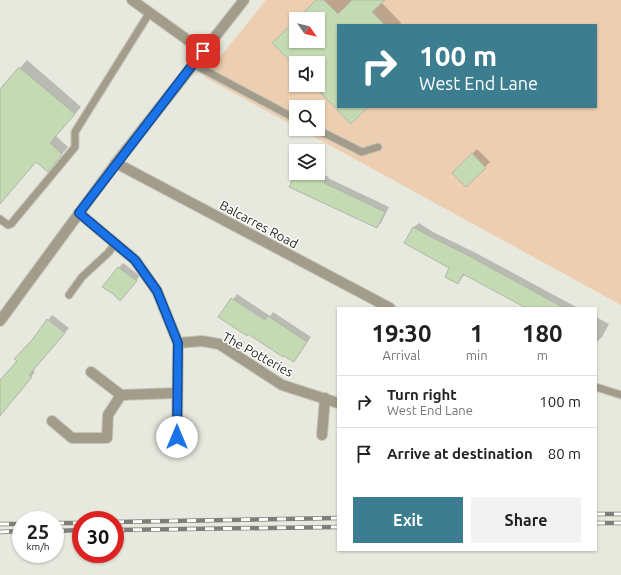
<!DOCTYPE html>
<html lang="en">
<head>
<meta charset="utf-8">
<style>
	body { margin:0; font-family:Ubuntu,sans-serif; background:#f2f2f2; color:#222; height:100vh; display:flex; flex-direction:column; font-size:15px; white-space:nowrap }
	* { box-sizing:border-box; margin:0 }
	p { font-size:13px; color:#767676 }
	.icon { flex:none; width:22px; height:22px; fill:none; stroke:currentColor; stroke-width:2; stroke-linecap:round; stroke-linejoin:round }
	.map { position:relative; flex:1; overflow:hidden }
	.panel { position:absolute; left:337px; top:307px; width:260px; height:244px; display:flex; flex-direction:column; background:#fff; border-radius:0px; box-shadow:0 1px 3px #0004 }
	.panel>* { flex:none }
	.guide { position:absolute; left:337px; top:24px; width:260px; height:84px; border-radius:0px; box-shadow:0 1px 3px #0004; background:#3c7e90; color:#fff; overflow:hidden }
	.needle { width:26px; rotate:124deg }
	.controls { position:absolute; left:289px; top:12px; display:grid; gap:8px }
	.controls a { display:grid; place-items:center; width:36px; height:36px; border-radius:0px; background:#fff; box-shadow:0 1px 3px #0004; font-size:20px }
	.speed { position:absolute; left:12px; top:511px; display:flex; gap:8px; font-size:20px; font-weight:700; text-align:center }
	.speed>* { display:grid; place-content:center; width:52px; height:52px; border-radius:50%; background:#fff; box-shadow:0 1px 3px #0004; line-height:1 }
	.speed small { font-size:10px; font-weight:400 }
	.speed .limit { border:6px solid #d22; background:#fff; color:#111 }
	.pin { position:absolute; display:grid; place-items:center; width:34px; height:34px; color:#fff; margin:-17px; border-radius:8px; box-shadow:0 2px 6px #0006 }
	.me { position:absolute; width:44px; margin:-22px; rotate:0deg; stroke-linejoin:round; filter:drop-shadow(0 0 3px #0008) }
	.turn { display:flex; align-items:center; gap:14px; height:84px; padding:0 16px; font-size:18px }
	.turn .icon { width:52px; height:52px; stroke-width:2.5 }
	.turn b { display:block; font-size:28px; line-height:34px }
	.eta { display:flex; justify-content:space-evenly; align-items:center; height:68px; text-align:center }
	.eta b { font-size:24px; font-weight:600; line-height:28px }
	.action { display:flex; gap:8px; margin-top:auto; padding:8px 16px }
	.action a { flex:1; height:46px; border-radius:0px; background:#3c7e90; color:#fff; font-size:16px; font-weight:600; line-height:46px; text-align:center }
	.action a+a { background:#f2f2f2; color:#222 }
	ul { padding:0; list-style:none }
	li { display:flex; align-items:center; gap:12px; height:52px; padding:0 16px; border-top:1px solid #e0e0e0 }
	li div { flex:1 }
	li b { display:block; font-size:15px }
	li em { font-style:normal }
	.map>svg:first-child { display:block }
	.green { fill:#eeceb0; fill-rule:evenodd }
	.shadow { fill:#0003 }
	.building { fill:#c4dab2; stroke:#b1b6ad }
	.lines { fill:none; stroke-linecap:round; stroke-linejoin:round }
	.service-casing { stroke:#c5c6bc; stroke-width:9 }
	.minor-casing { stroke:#c5c6bc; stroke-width:12 }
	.tertiary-casing { stroke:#c5c6bc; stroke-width:12 }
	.service { stroke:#a49c8b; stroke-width:7 }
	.minor { stroke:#a49c8b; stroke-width:10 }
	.tertiary { stroke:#a49c8b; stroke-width:10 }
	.rail-casing { stroke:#7e7f78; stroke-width:4.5 }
	.rail { stroke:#fff; stroke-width:3; stroke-dasharray:9; stroke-linecap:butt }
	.route-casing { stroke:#114b97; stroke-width:10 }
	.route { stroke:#1a73e8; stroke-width:7 }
	.labels { text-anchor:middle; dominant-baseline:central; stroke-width:3; stroke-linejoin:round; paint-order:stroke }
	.street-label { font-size:13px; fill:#252521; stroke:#fff }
</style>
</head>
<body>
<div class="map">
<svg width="621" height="575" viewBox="0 0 621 575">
	<rect width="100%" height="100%" fill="#e8e9de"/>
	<path class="green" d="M266,0H621V305L300,129H318V107H296V127L204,77ZM296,19H318V41H296ZM338,25H596V107H338ZM296,63H318V85H296Z"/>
	<g class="shadow">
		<polygon points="317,0 383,0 381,2 401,23 400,25 338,25 338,107 366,107 351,122 315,85 318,85 318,63 296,63 296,66 274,43 296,21 296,41 318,41 318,19 298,19"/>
		<polygon points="27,60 81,107 56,136 68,147 48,171 0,89 1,90"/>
		<polygon points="477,149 490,162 466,186 453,173"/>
		<polygon points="318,172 329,177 328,178 389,207 381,223 377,227 297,173 318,173"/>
		<polygon points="419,223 433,232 476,253 578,308 528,308 465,274 458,283 450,268 406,242 414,227"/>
		<polygon points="123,263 140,276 124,296 113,293 103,286"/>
		<polygon points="237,294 270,316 273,312 311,337 298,356 294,360 220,317"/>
		<polygon points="52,315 69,328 33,370 35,372 12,401 0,400 0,381 18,361"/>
		<polygon points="596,317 609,324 602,337 597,342 596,341"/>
	</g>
	<g class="building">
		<polygon points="316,0 324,0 338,14 352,0 385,0 372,12 385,25 338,25 338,107 368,107 351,124 313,85 318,85 318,63 296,63 296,67 272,43 296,20 296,41 318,41 318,19 297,19"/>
		<polygon points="19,67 75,114 50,143 62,154 48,172 36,162 0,204 0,89"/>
		<polygon points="472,153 486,168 466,187 452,173"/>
		<polygon points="296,173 308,173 325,181 324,183 385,212 377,228 289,187"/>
		<polygon points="413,227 429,236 471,257 564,308 526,308 463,274 458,284 445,277 449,268 404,243"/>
		<polygon points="118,267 137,281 120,301 113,294 102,287"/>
		<polygon points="231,298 265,320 268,316 307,342 294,362 284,356 283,357 248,334 247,336 218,317"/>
		<polygon points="47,319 65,333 29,375 32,377 0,416 0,380 17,361 14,359 32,340"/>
	</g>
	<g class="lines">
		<g class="service-casing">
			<g id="service">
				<polyline points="193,64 296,119"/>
				<polyline points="316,129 362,152 378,147"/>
				<polyline points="0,219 8,225 11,224 75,147 75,132 150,12"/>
				<polyline points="69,295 82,277 108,253 115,244"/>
				<polyline points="596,387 621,395"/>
			</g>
		</g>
		<g class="minor-casing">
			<g id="minor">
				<polyline points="132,0 203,51"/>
				<polyline points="116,163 390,308"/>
				<polyline points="79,213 135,260 157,291 178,343 177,437"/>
				<polyline points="178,343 202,341 219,344 282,385 338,403"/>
				<polyline points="121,395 177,393"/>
				<polyline points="52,421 72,438 107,438 108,415 121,395 91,372"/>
				<polyline points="322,435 325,398"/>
			</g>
		</g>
		<g class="tertiary-casing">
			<polyline id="tertiary" points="0,321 116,163 244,0"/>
		</g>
		<use href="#service" class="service"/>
		<use href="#minor" class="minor"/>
		<use href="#tertiary" class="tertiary"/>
		<g class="rail-casing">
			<g id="rail">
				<polyline points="596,514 621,514"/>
				<polyline points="115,522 338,518"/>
				<polyline points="55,523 81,523"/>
				<polyline points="596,523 621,523"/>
				<polyline points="0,524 21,524"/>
				<polyline points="115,530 338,527"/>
				<polyline points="55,531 81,530"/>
				<polyline points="0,532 21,531"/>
			</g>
		</g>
		<use href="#rail" class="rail"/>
	</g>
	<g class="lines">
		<g class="route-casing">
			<polyline id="route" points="177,437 178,343 157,291 135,260 79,213 203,51"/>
		</g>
		<use href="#route" class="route"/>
	</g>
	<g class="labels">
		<g class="street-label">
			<text transform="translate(259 224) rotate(28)">Balcarres Road</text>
			<text transform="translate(258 354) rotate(29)">The Potteries</text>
		</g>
	</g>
</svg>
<div class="controls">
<a><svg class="needle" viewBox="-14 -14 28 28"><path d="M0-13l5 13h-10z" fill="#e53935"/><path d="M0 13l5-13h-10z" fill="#767676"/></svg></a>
<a><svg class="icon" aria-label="sound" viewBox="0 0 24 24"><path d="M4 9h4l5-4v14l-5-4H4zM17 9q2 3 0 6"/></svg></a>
<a><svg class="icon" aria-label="search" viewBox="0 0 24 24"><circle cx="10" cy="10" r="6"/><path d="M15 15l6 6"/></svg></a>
<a><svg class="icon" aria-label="layers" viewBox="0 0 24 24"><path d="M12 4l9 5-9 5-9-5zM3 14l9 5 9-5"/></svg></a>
</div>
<div class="speed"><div>25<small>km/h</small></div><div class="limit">30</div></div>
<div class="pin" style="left:203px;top:51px;background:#d93025"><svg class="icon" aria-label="arrive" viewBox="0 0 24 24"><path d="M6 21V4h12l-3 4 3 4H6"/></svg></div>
<svg class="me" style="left:177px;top:437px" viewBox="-20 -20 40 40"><circle r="19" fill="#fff"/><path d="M0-13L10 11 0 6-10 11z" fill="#1a73e8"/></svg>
<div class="guide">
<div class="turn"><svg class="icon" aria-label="right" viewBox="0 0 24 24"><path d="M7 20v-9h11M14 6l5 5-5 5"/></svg><div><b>100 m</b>West End Lane</div></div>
</div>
<section class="panel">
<div class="eta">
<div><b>19:30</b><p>Arrival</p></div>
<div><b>1</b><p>min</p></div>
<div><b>180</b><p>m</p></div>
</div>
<ul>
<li><svg class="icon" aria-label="right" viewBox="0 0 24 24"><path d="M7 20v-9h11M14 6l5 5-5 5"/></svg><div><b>Turn right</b><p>West End Lane</p></div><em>100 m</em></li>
<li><svg class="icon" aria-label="arrive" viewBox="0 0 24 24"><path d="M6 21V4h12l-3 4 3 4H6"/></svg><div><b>Arrive at destination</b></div><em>80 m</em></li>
</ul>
<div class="action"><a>Exit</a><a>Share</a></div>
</section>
</div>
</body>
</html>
